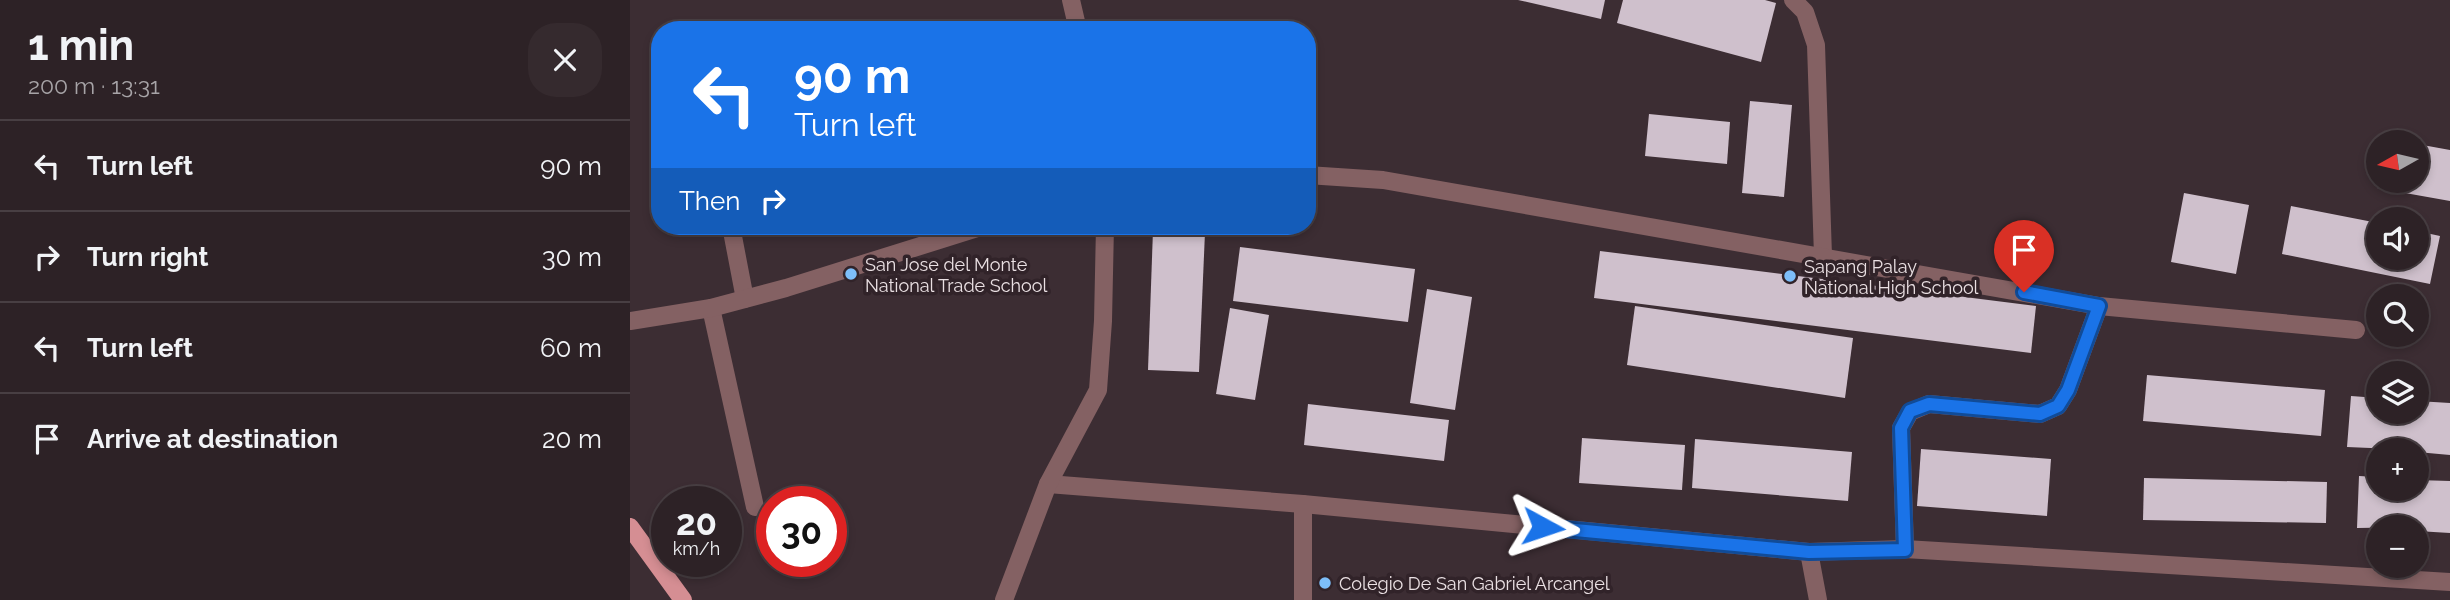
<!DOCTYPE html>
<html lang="en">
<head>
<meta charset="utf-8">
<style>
	body { margin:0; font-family:Raleway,sans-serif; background:#352a2e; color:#f1f3f6; height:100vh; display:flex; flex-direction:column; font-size:26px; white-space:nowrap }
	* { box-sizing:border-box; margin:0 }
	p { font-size:23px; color:#a7a4a7 }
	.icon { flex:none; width:38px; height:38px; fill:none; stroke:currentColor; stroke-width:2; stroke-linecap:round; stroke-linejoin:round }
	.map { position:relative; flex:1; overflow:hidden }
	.side { display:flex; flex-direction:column; background:#2d2226; width:630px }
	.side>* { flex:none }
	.top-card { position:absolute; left:21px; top:21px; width:665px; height:214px; border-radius:28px; box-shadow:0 4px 10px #0003,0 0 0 2px #483f43; background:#1a73e8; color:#fff; overflow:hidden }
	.needle { width:46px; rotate:262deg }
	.buttons { position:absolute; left:1736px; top:130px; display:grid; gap:14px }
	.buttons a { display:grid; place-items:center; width:63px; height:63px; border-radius:50%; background:#2d2226; box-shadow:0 4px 10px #0003,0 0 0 2px #483f43; font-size:35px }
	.speed { position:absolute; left:21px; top:486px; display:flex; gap:14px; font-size:35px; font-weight:700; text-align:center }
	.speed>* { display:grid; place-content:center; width:91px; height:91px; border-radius:50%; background:#2d2226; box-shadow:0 4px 10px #0003,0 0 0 2px #483f43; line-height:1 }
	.speed small { font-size:18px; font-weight:400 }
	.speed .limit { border:10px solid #d22; background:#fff; color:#111 }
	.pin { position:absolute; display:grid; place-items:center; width:60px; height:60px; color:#fff; margin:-72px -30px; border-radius:50% 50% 50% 0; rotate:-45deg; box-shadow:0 0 7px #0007 }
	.pin .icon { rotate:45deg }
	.me { position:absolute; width:77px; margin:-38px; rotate:95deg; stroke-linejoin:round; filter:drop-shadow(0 0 5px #0008) }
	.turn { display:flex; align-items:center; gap:24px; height:147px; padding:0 28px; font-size:32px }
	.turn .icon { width:91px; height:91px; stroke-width:2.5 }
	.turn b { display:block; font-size:49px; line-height:60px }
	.then { display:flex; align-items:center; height:66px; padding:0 28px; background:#0003; gap:14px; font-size:26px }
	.round { display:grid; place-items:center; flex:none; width:74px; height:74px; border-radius:28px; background:#352a2e }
	.headline { display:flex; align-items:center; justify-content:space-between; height:119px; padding:0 28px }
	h1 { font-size:42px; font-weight:700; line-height:52px }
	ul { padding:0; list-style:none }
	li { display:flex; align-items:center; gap:21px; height:91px; padding:0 28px; border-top:2px solid #483f43 }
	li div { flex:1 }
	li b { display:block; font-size:26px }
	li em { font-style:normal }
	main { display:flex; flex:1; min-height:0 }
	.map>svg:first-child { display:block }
	.building { fill:#cfc0cc }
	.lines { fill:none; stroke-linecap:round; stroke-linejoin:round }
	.minor { stroke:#846163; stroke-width:18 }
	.major { stroke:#d58e93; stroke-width:18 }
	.route-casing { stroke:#114b97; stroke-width:18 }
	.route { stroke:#1a73e8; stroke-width:12 }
	.poi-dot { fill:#7dbef9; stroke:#312329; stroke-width:2.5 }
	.labels { text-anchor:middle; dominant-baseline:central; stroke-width:7; stroke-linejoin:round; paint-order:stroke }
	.poi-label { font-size:18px; fill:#eae0e3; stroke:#312329; text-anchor:start }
</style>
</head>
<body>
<main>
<section class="side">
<div class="headline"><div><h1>1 min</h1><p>200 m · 13:31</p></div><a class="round"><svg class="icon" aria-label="close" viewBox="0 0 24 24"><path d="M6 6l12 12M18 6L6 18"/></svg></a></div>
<ul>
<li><svg class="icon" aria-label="left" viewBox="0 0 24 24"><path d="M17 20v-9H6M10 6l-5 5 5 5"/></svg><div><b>Turn left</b></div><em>90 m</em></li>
<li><svg class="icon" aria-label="right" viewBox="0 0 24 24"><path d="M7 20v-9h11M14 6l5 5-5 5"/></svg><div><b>Turn right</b></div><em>30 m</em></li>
<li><svg class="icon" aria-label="left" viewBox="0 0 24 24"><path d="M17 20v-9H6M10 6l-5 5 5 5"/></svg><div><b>Turn left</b></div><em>60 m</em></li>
<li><svg class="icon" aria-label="arrive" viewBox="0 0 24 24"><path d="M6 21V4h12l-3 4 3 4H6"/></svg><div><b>Arrive at destination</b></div><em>20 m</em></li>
</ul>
</section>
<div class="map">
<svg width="1820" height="600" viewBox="0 0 1820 600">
	<rect width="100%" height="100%" fill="#3c2d33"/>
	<g class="building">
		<polygon points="888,0 975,0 971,19"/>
		<polygon points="993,0 1135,0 1146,3 1131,62 987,23"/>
		<polygon points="1120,101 1162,105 1154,197 1112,193"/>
		<polygon points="1019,114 1100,122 1097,164 1015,156"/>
		<polygon points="1787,144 1820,150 1820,201 1747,188 1748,180 1787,180"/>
		<polygon points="1554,193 1619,205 1606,274 1541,262"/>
		<polygon points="1661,206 1748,223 1748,257 1787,257 1787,231 1810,236 1800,284 1652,254"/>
		<polygon points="523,230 575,232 569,372 518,370"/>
		<polygon points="610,247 785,269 778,322 603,301"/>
		<polygon points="970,251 1406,306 1401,353 964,298"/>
		<polygon points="797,289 842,297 825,410 780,403"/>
		<polygon points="1005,306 1223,338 1215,398 997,365"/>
		<polygon points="600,308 639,315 625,400 586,394"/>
		<polygon points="1517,375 1695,390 1691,436 1513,421"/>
		<polygon points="1721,396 1748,398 1748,411 1787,411 1787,401 1820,403 1820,455 1787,452 1787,450 1717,447"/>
		<polygon points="678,404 819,420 814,461 674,445"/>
		<polygon points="952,438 1055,445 1052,490 949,483"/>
		<polygon points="1065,439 1222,452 1218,501 1062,488"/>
		<polygon points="1291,449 1421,459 1417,516 1287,506"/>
		<polygon points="1729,476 1748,477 1748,488 1787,488 1787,480 1820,481 1820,533 1787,531 1787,527 1727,528"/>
		<polygon points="1514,478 1697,482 1696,523 1513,520"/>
	</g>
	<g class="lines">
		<g class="minor">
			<polyline points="441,0 448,30"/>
			<polyline points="1163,0 1175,12 1186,45 1193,256"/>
			<polyline points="677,175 753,180 1469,306 1726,330"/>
			<polyline points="101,226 115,299"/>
			<polyline points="81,308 125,507"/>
			<polyline points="0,321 81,308 156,288 354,226"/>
			<polyline points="418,484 673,504 1179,552 1275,549 1820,582"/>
			<polyline points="673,504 673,600"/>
			<polyline points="1275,549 1271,428 1280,412 1299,404 1410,414 1428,406 1438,390 1469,306"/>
			<polyline points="1179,552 1188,600"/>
			<polyline points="374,600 418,484 468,390 473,321 475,226"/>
		</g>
		<polyline class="major" points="0,527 53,600"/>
	</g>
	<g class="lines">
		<g class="route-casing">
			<polyline id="route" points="913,527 1179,552 1275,550 1271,428 1280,411 1299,404 1410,414 1428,406 1438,390 1469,306 1394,292"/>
		</g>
		<use href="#route" class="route"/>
	</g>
	<g class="poi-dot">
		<circle cx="221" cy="274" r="7"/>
		<circle cx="1160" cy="276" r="7"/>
		<circle cx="695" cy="583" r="7"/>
	</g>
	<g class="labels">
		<g class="poi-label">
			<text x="235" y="264">San Jose del Monte<tspan x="235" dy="21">National Trade School</tspan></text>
			<text x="1174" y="266">Sapang Palay<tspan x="1174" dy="21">National High School</tspan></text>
			<text x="709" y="583">Colegio De San Gabriel Arcangel</text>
		</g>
	</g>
</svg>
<div class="buttons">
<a><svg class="needle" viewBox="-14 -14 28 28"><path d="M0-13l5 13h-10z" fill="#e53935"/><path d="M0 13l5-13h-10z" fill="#a7a4a7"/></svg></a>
<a><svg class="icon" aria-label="sound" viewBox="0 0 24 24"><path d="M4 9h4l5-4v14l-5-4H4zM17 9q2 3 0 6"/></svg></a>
<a><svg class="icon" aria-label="search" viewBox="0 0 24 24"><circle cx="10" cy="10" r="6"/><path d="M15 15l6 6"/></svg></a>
<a><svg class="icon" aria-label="layers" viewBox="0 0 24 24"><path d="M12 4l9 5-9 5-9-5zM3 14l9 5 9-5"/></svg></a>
<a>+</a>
<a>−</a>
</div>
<div class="speed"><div>20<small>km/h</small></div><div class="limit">30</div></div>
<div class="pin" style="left:1394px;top:292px;background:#d93025"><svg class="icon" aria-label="arrive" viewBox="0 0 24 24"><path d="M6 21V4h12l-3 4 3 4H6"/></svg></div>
<svg class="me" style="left:913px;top:527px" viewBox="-20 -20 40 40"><path d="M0-17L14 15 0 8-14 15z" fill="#1a73e8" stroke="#fff" stroke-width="4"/></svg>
<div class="top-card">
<div class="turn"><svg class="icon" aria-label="left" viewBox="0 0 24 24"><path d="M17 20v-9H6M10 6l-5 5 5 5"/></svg><div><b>90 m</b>Turn left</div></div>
<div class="then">Then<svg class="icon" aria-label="right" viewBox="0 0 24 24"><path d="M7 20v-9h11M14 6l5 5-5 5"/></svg></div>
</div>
</div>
</main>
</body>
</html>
